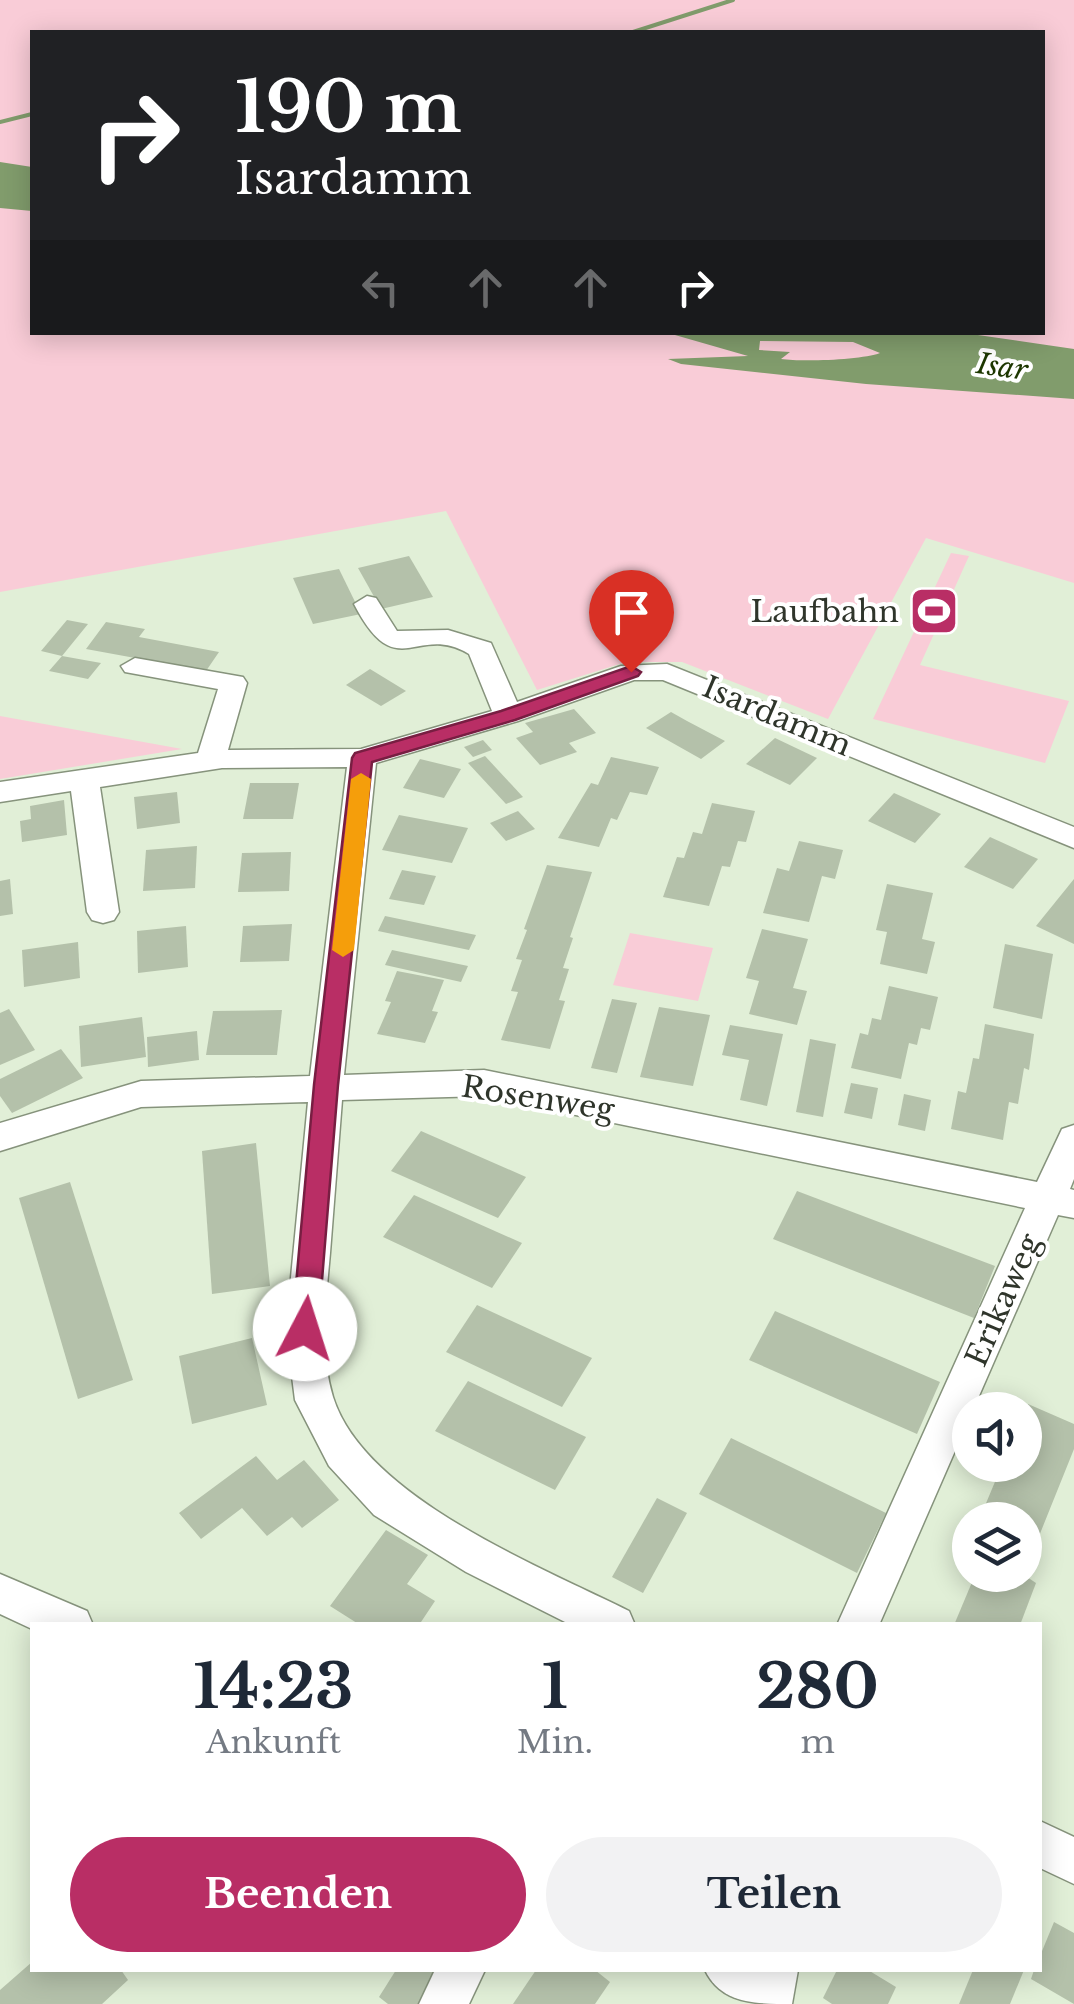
<!DOCTYPE html>
<html lang="de">
<head>
<meta charset="utf-8">
<style>
	body { margin:0; font-family:"Libre Baskerville",serif; background:#f2f2f3; color:#1f2937; height:100vh; display:flex; flex-direction:column; font-size:38px; white-space:nowrap }
	* { box-sizing:border-box; margin:0 }
	p { font-size:32px; color:#747a83 }
	.icon { flex:none; width:55px; height:55px; fill:none; stroke:currentColor; stroke-width:2; stroke-linecap:round; stroke-linejoin:round }
	.map { position:relative; flex:1; overflow:hidden }
	.drawer { position:absolute; left:30px; top:1622px; width:1012px; height:350px; display:flex; flex-direction:column; background:#fff; border-radius:0px; box-shadow:0 5px 25px #0003 }
	.drawer>* { flex:none }
	.hud { position:absolute; left:30px; top:30px; width:1015px; height:305px; border-radius:0px; box-shadow:0 5px 25px #0003; background:#202124; color:#fff; overflow:hidden }
	.tools { position:absolute; left:952px; top:1392px; display:grid; gap:20px }
	.tools a { display:grid; place-items:center; width:90px; height:90px; border-radius:50%; background:#fff; box-shadow:0 5px 25px #0003; font-size:50px }
	.pin { position:absolute; display:grid; place-items:center; width:85px; height:85px; color:#fff; margin:-102px -42px; border-radius:50% 50% 50% 0; rotate:-45deg; box-shadow:0 0 10px #0007 }
	.pin .icon { rotate:45deg }
	.me { position:absolute; width:110px; margin:-55px; rotate:5deg; stroke-linejoin:round; filter:drop-shadow(0 0 8px #0008) }
	.turn { display:flex; align-items:center; gap:35px; height:210px; padding:0 40px; font-size:45px }
	.turn .icon { width:130px; height:130px; stroke-width:2.5 }
	.turn b { display:block; font-size:70px; line-height:85px }
	.lanes { display:flex; align-items:center; height:95px; padding:0 40px; background:#0003; justify-content:center; gap:50px; direction:ltr }
	.lanes .off { opacity:.35 }
	.eta { display:flex; justify-content:space-evenly; align-items:center; height:170px; text-align:center }
	.eta b { font-size:60px; font-weight:800; line-height:70px }
	.cta { display:flex; gap:20px; margin-top:auto; padding:20px 40px }
	.cta a { flex:1; height:115px; border-radius:60px; background:#b92e65; color:#fff; font-size:40px; font-weight:800; line-height:115px; text-align:center }
	.cta a+a { background:#f2f2f3; color:#1f2937 }
	.map>svg:first-child { display:block }
	.green { fill:#f9ccd7; fill-rule:evenodd }
	.water { fill:#819c6c; fill-rule:evenodd }
	.lines { fill:none; stroke-linecap:round; stroke-linejoin:round }
	.stream { stroke:#819c6c; stroke-width:4 }
	.building { fill:#b4c1aa }
	.minor-casing { stroke:#86937c; stroke-width:3 }
	.minor { fill:#fff; fill-rule:evenodd }
	.route { fill:#b92e65; stroke:#781e42; stroke-width:2.5 }
	.slow { fill:#f59e0b }
	.labels { text-anchor:middle; dominant-baseline:central; stroke-width:8; stroke-linejoin:round; paint-order:stroke }
	.far-water-label { font-size:28px; font-style:italic; fill:#1d3700; stroke:#fff }
	.poi-label { font-size:30px; fill:#2f352b; stroke:#fff; text-anchor:end }
	.street-label { font-size:30px; fill:#2f352b; stroke:#fff }
</style>
</head>
<body>
<div class="map">
<svg width="1074" height="2004" viewBox="0 0 1074 2004">
	<rect width="100%" height="100%" fill="#e1efd7"/>
	<g class="green">
		<path d="M0,0H1074V583L926,538L828,719L682,662H626L537,690L446,511L0,592ZM32,32H1042V332H32Z"/>
		<polygon points="951,553 969,556 920,665 1069,701 1045,763 873,719"/>
		<polygon points="0,716 182,749 0,779"/>
		<polygon points="630,933 713,948 698,1001 613,985"/>
	</g>
	<g class="water">
		<polygon points="0,162 32,167 32,211 0,208"/>
		<path d="M668,333L957,332L1074,349V399L866,384L681,364L668,359L748,356ZM760,341L853,342L880,353C862,360 802,362 781,359L790,352L759,350Z"/>
	</g>
	<g class="lines">
		<g class="stream">
			<polyline points="633,32 733,0"/>
			<polyline points="0,122 32,114"/>
		</g>
	</g>
	<g class="building">
		<polygon points="409,556 433,597 381,609 358,568"/>
		<polygon points="339,569 361,614 313,624 293,578"/>
		<polygon points="67,620 88,624 62,656 41,651"/>
		<polygon points="106,622 145,629 139,637 219,652 206,671 86,649"/>
		<polygon points="62,656 101,663 88,679 49,671"/>
		<polygon points="370,669 406,691 381,706 346,685"/>
		<polygon points="574,709 596,733 569,743 577,752 540,765 516,738 533,732 525,723"/>
		<polygon points="671,712 687,721 725,741 701,759 646,728"/>
		<polygon points="775,738 817,758 790,785 746,764"/>
		<polygon points="483,740 492,750 473,757 464,747"/>
		<polygon points="485,756 523,797 506,804 468,763"/>
		<polygon points="611,757 659,767 647,795 630,792 617,820 611,818 599,847 558,838 591,783 598,785"/>
		<polygon points="420,759 461,769 444,798 403,788"/>
		<polygon points="250,783 299,783 293,819 243,819"/>
		<polygon points="177,792 180,823 137,829 134,797"/>
		<polygon points="894,793 941,814 915,843 868,821"/>
		<polygon points="64,800 67,835 22,842 20,821 31,819 30,806"/>
		<polygon points="712,803 755,811 746,842 738,841 730,867 722,866 709,906 663,897 677,857 684,858 693,832 702,834"/>
		<polygon points="518,811 535,829 506,841 490,823"/>
		<polygon points="399,815 468,828 452,863 382,850"/>
		<polygon points="990,837 1038,859 1013,889 964,867"/>
		<polygon points="799,841 843,850 835,879 822,876 809,922 763,913 777,868 789,871"/>
		<polygon points="197,846 195,888 143,891 146,850"/>
		<polygon points="291,852 289,891 238,892 242,853"/>
		<polygon points="547,865 592,872 570,937 573,938 563,968 569,969 559,1000 565,1001 550,1049 501,1040 518,992 511,991 522,960 516,959 527,930 524,929"/>
		<polygon points="402,870 436,876 424,905 389,899"/>
		<polygon points="10,879 13,914 0,916 0,881"/>
		<polygon points="1074,879 1074,944 1036,926"/>
		<polygon points="887,884 933,893 922,939 935,942 927,974 880,964 887,932 876,930"/>
		<polygon points="385,916 476,935 469,950 378,931"/>
		<polygon points="292,924 289,961 240,962 243,926"/>
		<polygon points="186,926 188,967 138,973 137,931"/>
		<polygon points="762,929 808,939 793,988 807,991 797,1025 749,1014 759,981 746,978"/>
		<polygon points="78,942 80,978 24,987 22,950"/>
		<polygon points="1005,944 1053,954 1042,1019 993,1008"/>
		<polygon points="392,950 468,966 461,982 385,965"/>
		<polygon points="397,971 444,980 432,1011 438,1012 425,1043 377,1034 391,1002 385,1001"/>
		<polygon points="889,986 938,997 930,1030 921,1028 917,1045 909,1043 901,1079 851,1068 860,1033 868,1035 872,1018 881,1020"/>
		<polygon points="612,999 637,1003 617,1073 591,1068"/>
		<polygon points="659,1007 710,1015 693,1086 640,1077"/>
		<polygon points="9,1009 35,1050 0,1065 0,1013"/>
		<polygon points="282,1010 277,1055 206,1055 213,1011"/>
		<polygon points="142,1017 146,1057 81,1067 79,1026"/>
		<polygon points="985,1024 1034,1034 1029,1070 1024,1068 1018,1104 1009,1102 1003,1140 951,1129 958,1091 966,1093 973,1058 979,1059"/>
		<polygon points="730,1025 783,1034 767,1106 740,1100 749,1060 722,1055"/>
		<polygon points="197,1031 199,1060 148,1067 147,1037"/>
		<polygon points="810,1039 836,1044 823,1117 796,1112"/>
		<polygon points="61,1049 83,1078 12,1113 0,1096 0,1079"/>
		<polygon points="851,1083 878,1088 872,1119 844,1113"/>
		<polygon points="904,1094 931,1100 925,1131 898,1125"/>
		<polygon points="421,1131 526,1177 498,1218 391,1171"/>
		<polygon points="256,1143 270,1286 212,1294 202,1151"/>
		<polygon points="70,1182 133,1380 78,1399 19,1198"/>
		<polygon points="797,1191 995,1266 974,1318 773,1239"/>
		<polygon points="414,1195 522,1243 492,1288 383,1237"/>
		<polygon points="477,1305 592,1358 562,1407 446,1352"/>
		<polygon points="775,1311 940,1382 917,1434 749,1360"/>
		<polygon points="252,1338 267,1405 192,1424 179,1356"/>
		<polygon points="468,1381 586,1437 555,1490 435,1431"/>
		<polygon points="1028,1404 1074,1424 1074,1449 1025,1571 1025,1520 979,1520 1002,1465 1025,1465"/>
		<polygon points="731,1438 886,1513 857,1573 699,1494"/>
		<polygon points="256,1456 277,1480 304,1460 339,1500 302,1528 292,1517 267,1536 242,1508 201,1539 179,1513"/>
		<polygon points="657,1498 687,1513 643,1593 612,1577"/>
		<polygon points="386,1530 428,1555 407,1584 435,1601 419,1625 360,1625 330,1606"/>
		<polygon points="975,1575 1024,1575 1036,1583 1020,1625 954,1625"/>
		<polygon points="1054,1922 1074,1933 1074,2004 1031,1979 1034,1970 1040,1970 1040,1956"/>
		<polygon points="32,1962 32,1970 121,1970 128,1980 102,2004 0,2004 0,1990"/>
		<polygon points="396,1970 444,1970 423,2004 388,2004 379,1997"/>
		<polygon points="536,1970 595,1970 610,1982 595,2004 513,2004"/>
		<polygon points="837,1970 868,1970 896,1987 888,2004 832,2004 823,1998"/>
		<polygon points="973,1970 1024,1970 1010,2004 959,2004"/>
	</g>
	<g class="lines">
		<g class="minor-casing">
			<g id="minor">
				<path d="M367,596L376,598L397,631L448,630L491,643L517,702L621,666L667,664L1074,827V848L663,680H634L518,721L376,763L344,1075L484,1070L1037,1182L1062,1129L1074,1125V1179L1070,1189L1074,1190V1218L1058,1215L879,1625H837L1025,1208L484,1096L342,1100C338,1151 334,1202 330,1253C326,1299 319,1351 333,1397C364,1497 541,1567 629,1611L635,1625H571L466,1572L374,1515L329,1466L295,1400L286,1329L308,1102L141,1107L0,1151V1123L141,1081L310,1076L347,767L222,768L100,787L119,912L114,920L103,923L92,920L87,912L71,791L0,802V782L198,753L218,689L125,672L121,666L135,658L243,677L247,683L228,750L361,749L492,711L469,654C416,622 397,687 354,604Z"/>
				<polygon points="0,1574 87,1611 93,1625 32,1625 32,1629 0,1614"/>
				<polygon points="1040,1821 1074,1837 1074,1884 1040,1868"/>
				<polygon points="435,1970 485,1970 469,2004 419,2004"/>
				<path d="M705,1970H798L792,2004C756,2004 721,2004 705,1970Z"/>
			</g>
		</g>
		<use href="#minor" class="minor"/>
	</g>
	<polygon class="route" points="631,666 641,672 638,676 515,720 372,762 338,1085 318,1329 314,1337 305,1340 295,1337 292,1329 314,1085 352,758 355,753 501,711"/>
	<polygon class="slow" points="361,773 371,779 354,950 343,957 332,950 351,779"/>
	<defs>
		<g id="stadium-square" transform="scale(2.5)"><rect x="-9" y="-9" width="18" height="18" rx="4" fill="#b92e65" stroke="#fff"/><path d="M0-5a6.5 5 0 1 0 0 10a6.5 5 0 1 0 0-10ZM-3.5-1.8h7v3.6h-7Z" fill="#fff"/></g>
	</defs>
	<g fill-rule="evenodd">
		<use href="#stadium-square" x="934" y="611"/>
	</g>
	<g class="labels">
		<g class="far-water-label">
			<text transform="translate(1002 367) rotate(8)">Isar</text>
		</g>
		<g class="poi-label">
			<text x="899" y="611">Laufbahn</text>
		</g>
		<g class="street-label">
			<text transform="translate(777 716) rotate(23)">Isardamm</text>
			<text transform="translate(538 1098) rotate(9)">Rosenweg</text>
			<text transform="translate(1003 1300) rotate(-66)">Erikaweg</text>
		</g>
	</g>
</svg>
<div class="tools">
<a><svg class="icon" aria-label="sound" viewBox="0 0 24 24"><path d="M4 9h4l5-4v14l-5-4H4zM17 9q2 3 0 6"/></svg></a>
<a><svg class="icon" aria-label="layers" viewBox="0 0 24 24"><path d="M12 4l9 5-9 5-9-5zM3 14l9 5 9-5"/></svg></a>
</div>
<div class="pin" style="left:631px;top:672px;background:#d93025"><svg class="icon" aria-label="arrive" viewBox="0 0 24 24"><path d="M6 21V4h12l-3 4 3 4H6"/></svg></div>
<svg class="me" style="left:305px;top:1329px" viewBox="-20 -20 40 40"><circle r="19" fill="#fff"/><path d="M0-13L10 11 0 6-10 11z" fill="#b92e65"/></svg>
<div class="hud">
<div class="turn"><svg class="icon" aria-label="right" viewBox="0 0 24 24"><path d="M7 20v-9h11M14 6l5 5-5 5"/></svg><div><b>190 m</b>Isardamm</div></div>
<div class="lanes"><svg class="icon off" aria-label="left" viewBox="0 0 24 24"><path d="M17 20v-9H6M10 6l-5 5 5 5"/></svg><svg class="icon off" aria-label="ahead" viewBox="0 0 24 24"><path d="M12 20V5M6 11l6-6 6 6"/></svg><svg class="icon off" aria-label="ahead" viewBox="0 0 24 24"><path d="M12 20V5M6 11l6-6 6 6"/></svg><svg class="icon" aria-label="right" viewBox="0 0 24 24"><path d="M7 20v-9h11M14 6l5 5-5 5"/></svg></div>
</div>
<section class="drawer">
<div class="eta">
<div><b>14:23</b><p>Ankunft</p></div>
<div><b>1</b><p>Min.</p></div>
<div><b>280</b><p>m</p></div>
</div>
<div class="cta"><a>Beenden</a><a>Teilen</a></div>
</section>
</div>
</body>
</html>
